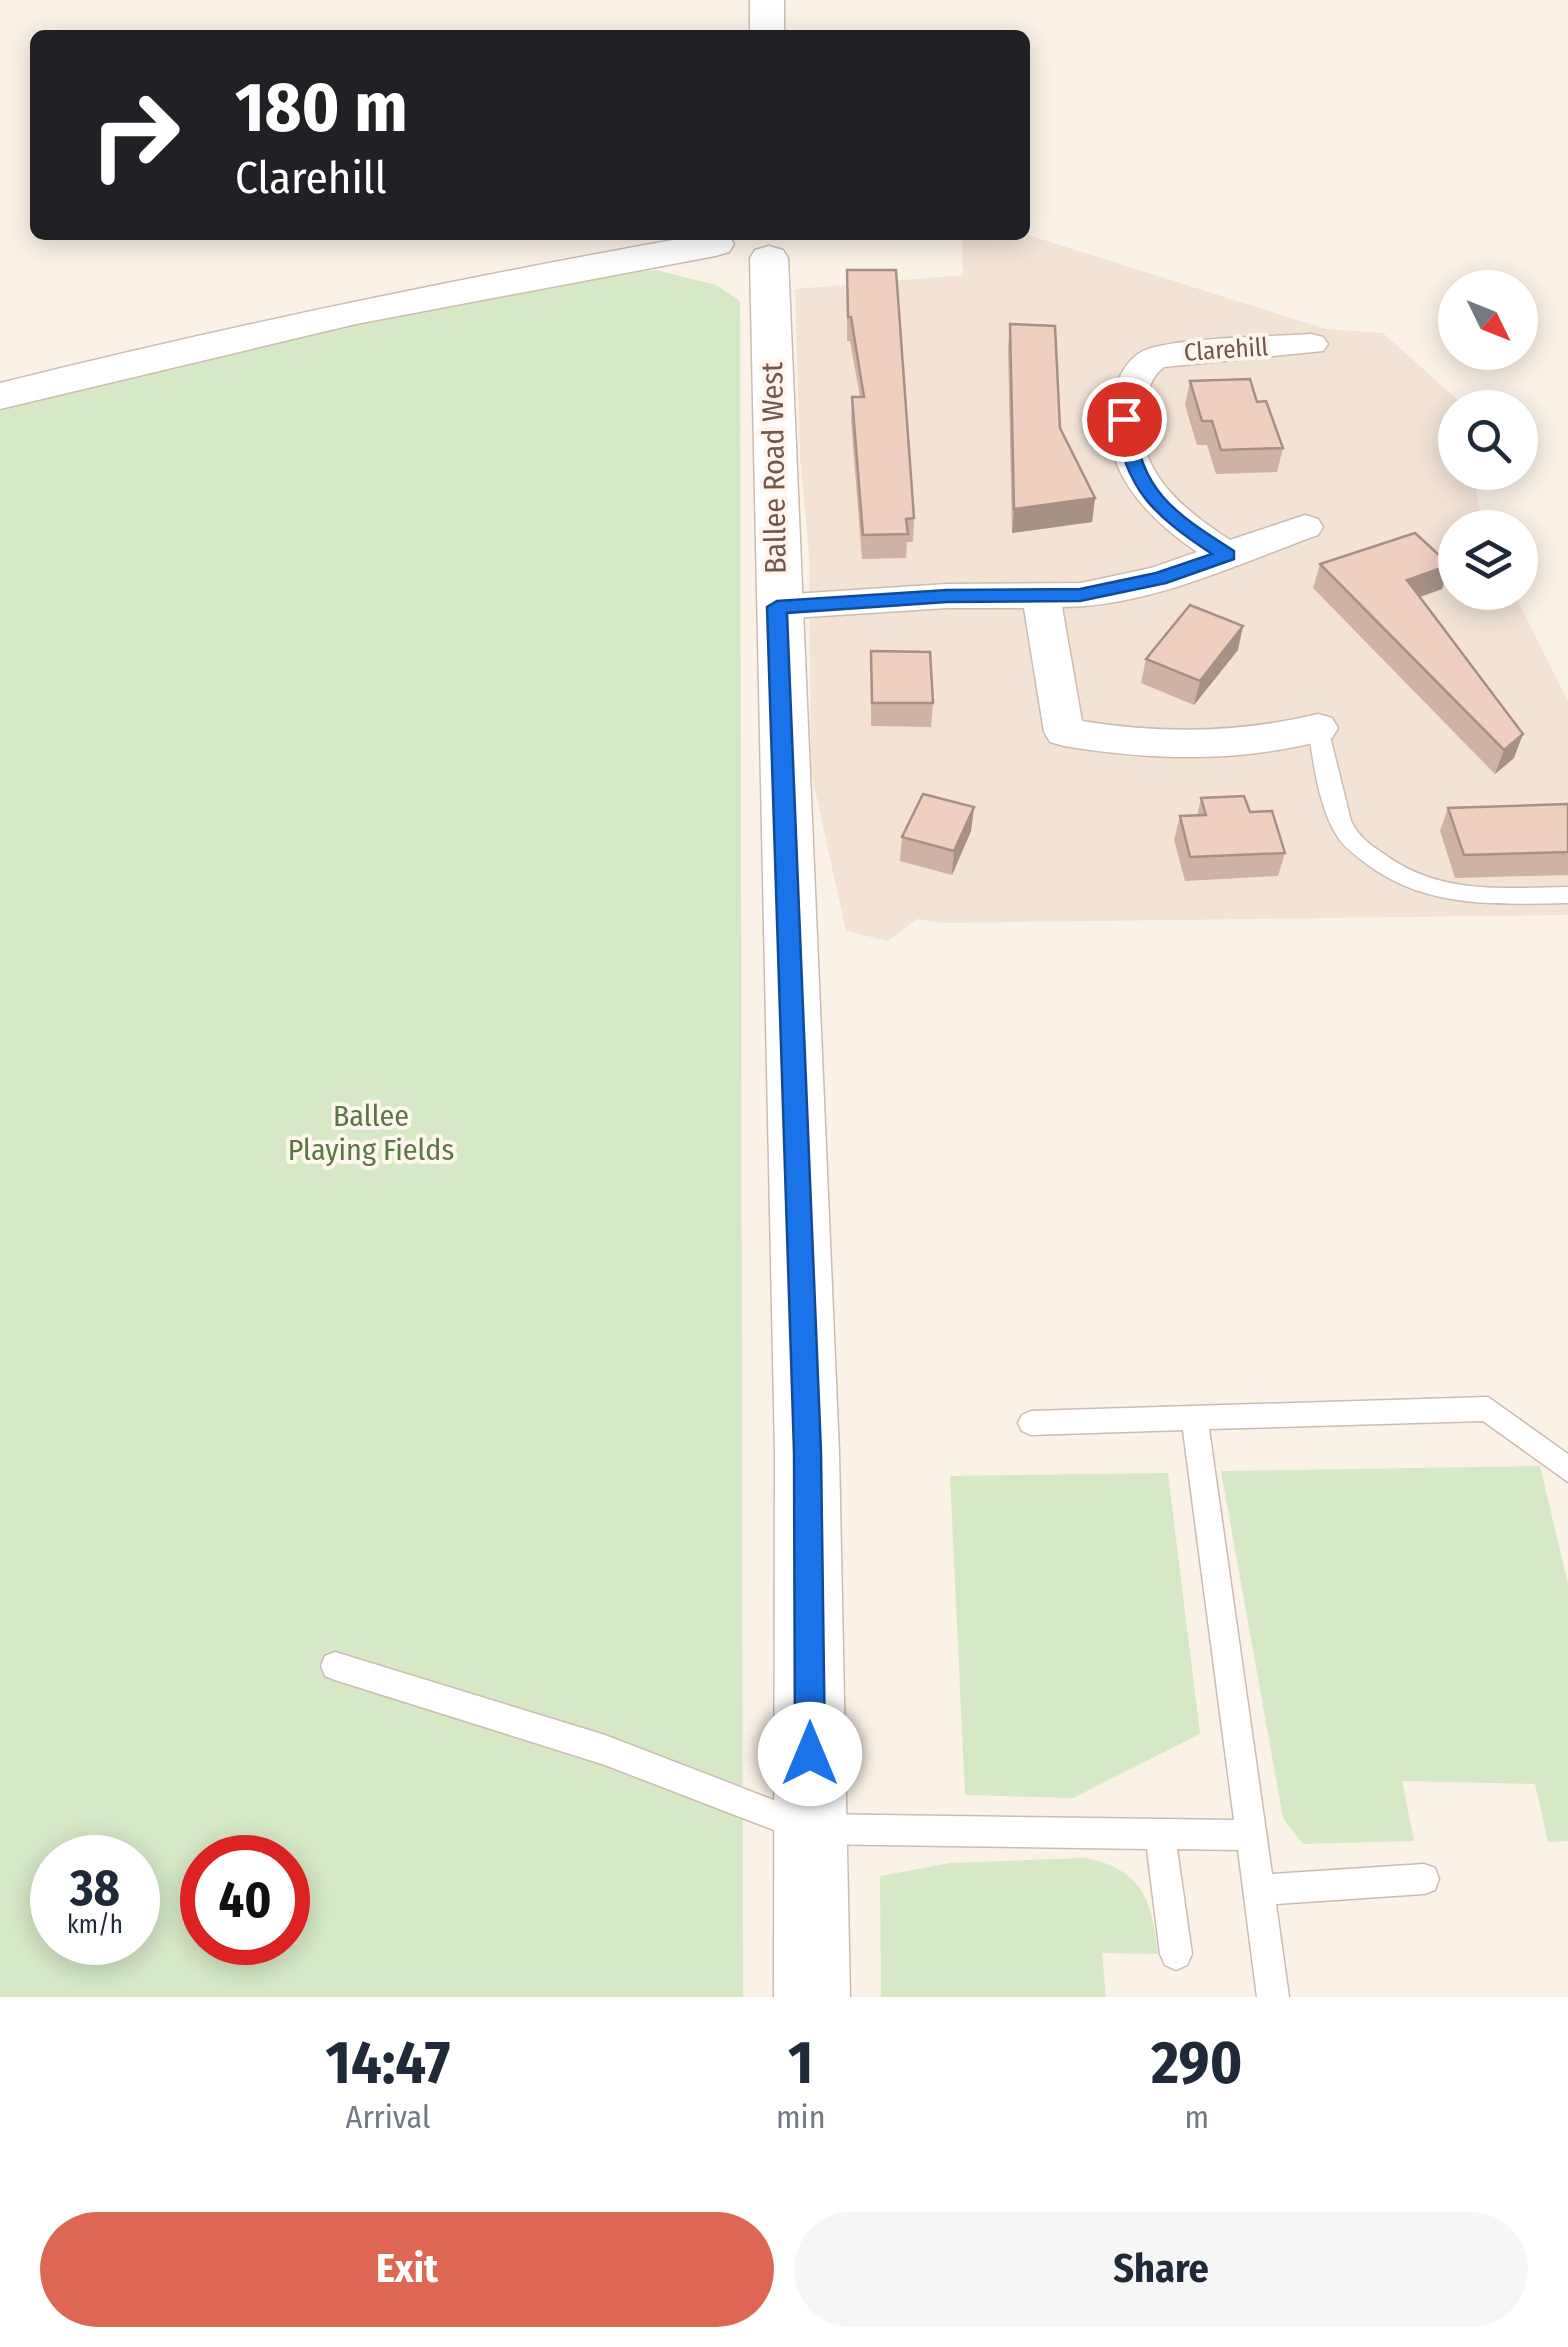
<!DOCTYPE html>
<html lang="en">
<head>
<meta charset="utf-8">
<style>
	body { margin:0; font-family:"Fira Sans Condensed",sans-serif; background:#f6f6f7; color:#1f2937; height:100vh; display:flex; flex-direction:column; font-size:38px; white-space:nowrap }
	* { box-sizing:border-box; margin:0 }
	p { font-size:32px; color:#747a83 }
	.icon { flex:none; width:55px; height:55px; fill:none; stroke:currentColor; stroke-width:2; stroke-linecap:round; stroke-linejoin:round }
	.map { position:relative; height:1997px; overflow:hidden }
	.details { display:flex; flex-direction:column; background:#fff; flex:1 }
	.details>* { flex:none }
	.top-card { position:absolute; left:30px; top:30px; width:1000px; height:210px; border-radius:15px; box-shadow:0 5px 25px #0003; background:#202124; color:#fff; overflow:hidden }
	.needle { width:65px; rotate:133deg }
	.controls { position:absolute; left:1438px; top:270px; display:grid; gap:20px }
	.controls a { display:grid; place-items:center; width:100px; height:100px; border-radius:50%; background:#fff; box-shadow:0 5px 25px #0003; font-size:50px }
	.speed { position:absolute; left:30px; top:1835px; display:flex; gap:20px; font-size:50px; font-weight:700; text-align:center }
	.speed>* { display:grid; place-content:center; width:130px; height:130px; border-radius:50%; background:#fff; box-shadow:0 5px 25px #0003; line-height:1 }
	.speed small { font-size:25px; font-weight:400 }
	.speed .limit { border:15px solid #d22; background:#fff; color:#111 }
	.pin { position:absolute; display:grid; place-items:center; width:85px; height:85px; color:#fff; margin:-42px; border:5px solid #fff; border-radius:50%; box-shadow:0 2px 10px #0007 }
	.me { position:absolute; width:110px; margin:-55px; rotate:0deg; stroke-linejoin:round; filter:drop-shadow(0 0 8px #0008) }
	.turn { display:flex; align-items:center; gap:35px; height:210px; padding:0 40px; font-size:45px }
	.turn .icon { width:130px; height:130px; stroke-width:2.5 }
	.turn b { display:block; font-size:70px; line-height:85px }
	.eta { display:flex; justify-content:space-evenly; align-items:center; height:170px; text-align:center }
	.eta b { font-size:60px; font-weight:700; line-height:70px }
	.cta { display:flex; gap:20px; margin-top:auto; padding:20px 40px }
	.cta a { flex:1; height:115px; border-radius:60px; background:#de6753; color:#fff; font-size:40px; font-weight:700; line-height:115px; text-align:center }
	.cta a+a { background:#f6f6f7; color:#1f2937 }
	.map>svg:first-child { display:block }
	.residential { fill:#f2e3d5 }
	.green { fill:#d6e8c6; fill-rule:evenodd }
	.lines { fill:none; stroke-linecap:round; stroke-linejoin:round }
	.service-casing { stroke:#cebbb0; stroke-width:3 }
	.minor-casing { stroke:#cebbb0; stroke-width:3 }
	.tertiary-casing { stroke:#cebbb0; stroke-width:3 }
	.service { fill:#fff; fill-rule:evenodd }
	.minor { fill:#fff; fill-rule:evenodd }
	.tertiary { fill:#fff; fill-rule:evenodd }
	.wall { fill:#ceb2a5 }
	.shaded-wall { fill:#a79186 }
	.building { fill:#efcfc0; stroke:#a79186; stroke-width:2.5 }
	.route { fill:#1a73e8; stroke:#114b97; stroke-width:2.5 }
	.labels { text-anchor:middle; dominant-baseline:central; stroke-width:8; stroke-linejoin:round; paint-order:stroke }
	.far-street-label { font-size:25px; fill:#73574d; stroke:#fef6ed }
	.street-label { font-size:30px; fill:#73574d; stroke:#fef6ed }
	.park-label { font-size:30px; fill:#587845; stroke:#fef6ed }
</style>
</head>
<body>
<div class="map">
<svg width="1568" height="1997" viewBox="0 0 1568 1997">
	<rect width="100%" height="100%" fill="#fbf2e7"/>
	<polygon class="residential" points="1025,234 1326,329 1383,333 1461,403 1462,407 1455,408 1455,472 1473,473 1483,527 1455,528 1455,592 1514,593 1568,701 1568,915 944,923 917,919 888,941 846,931 811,772 809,554 800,457 795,289 963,275 962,235"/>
	<g class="green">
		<path d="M656,270L716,285L740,301L743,1997H0V409L179,363L583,277ZM52,1858H138V1942H52ZM202,1858H288V1942H202Z"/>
		<polygon points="1540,1466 1568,1584 1568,1841 1548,1842 1535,1784 1402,1781 1414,1841 1303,1844 1283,1818 1221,1471"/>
		<polygon points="1168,1473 1200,1734 1073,1798 965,1795 950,1476"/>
		<path d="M1086,1858C1143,1870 1152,1900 1158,1954L1102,1953L1106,1997H881L880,1876L950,1863Z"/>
	</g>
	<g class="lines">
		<g class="service-casing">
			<g id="service">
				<path d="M1318,721L1328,728L1351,821C1358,836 1370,845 1384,854C1439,895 1503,888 1568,887V903C1497,904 1428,909 1368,865C1358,857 1346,849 1339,839C1318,808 1314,764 1308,728Z"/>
				<polygon points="1488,1397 1568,1454 1568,1482 1483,1421 1209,1429 1272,1874 1424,1864 1435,1868 1439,1879 1435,1890 1424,1894 1276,1904 1289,1997 1257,1997 1238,1850 1177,1849 1192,1954 1187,1965 1176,1970 1165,1965 1160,1954 1147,1849 810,1844 605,1765 335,1680 325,1676 321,1666 325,1656 335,1652 605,1735 810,1814 1234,1820 1183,1430 1031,1435 1022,1431 1018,1423 1022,1415 1031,1411"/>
			</g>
		</g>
		<g class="minor-casing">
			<path id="minor" d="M1311,334L1323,337L1328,344L1323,351L1164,367C1150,377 1148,392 1144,409C1132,470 1185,511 1230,540L1305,515L1318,519L1323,527L1318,535C1237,564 1149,607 1062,607L1082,721C1161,734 1240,733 1318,714L1332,718L1338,728L1332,738C1243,763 1155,761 1064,746L1050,742L1044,732L1024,608H947L777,619L764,616L758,607L764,598L777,595L947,584L1081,583L1151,568L1197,552C1143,515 1095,464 1113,395C1117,379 1127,359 1143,351C1175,337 1271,337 1311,334Z"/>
		</g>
		<g class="tertiary-casing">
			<g id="tertiary">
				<rect x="750" y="0" width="34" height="35"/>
				<path d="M701,235L729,236L734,244L729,252L715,256L356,324L0,409V383C232,325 465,277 701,235Z"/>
				<polygon points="769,246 783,250 788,258 839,1452 850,1997 774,1997 775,1452 750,258 755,250"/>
			</g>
		</g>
		<use href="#service" class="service"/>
		<use href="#minor" class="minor"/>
		<use href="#tertiary" class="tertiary"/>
	</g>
	<g class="wall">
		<polygon points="847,270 914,518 913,542 907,542 906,558 862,559 851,421 852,397 860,397 850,341 847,341"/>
		<polygon points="1010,324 1095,498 1092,522 1012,533 1008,348"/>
		<polygon points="1190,381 1257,402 1283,448 1277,472 1216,474 1207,445 1197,445 1185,405"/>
		<polygon points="1320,564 1442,589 1420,597 1514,758 1495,774 1313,588"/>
		<polygon points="1238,650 1194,705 1141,683 1146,659"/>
		<polygon points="871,651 933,703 931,727 871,726"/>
		<polygon points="1201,798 1250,812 1285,853 1278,876 1185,881 1174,840 1180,816 1197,816"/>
		<polygon points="1568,804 1568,875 1455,878 1440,831 1448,808"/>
		<polygon points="974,807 971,831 952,875 900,861 902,837"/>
	</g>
	<g class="shaded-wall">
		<polygon points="1095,498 1092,522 1012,533 1014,509"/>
		<polygon points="1450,565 1442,589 1400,604 1407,580"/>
		<polygon points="1243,626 1238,650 1194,705 1200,681"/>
		<polygon points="1523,734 1514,758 1495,774 1504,750"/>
		<polygon points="974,807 971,831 952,875 954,851"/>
	</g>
	<g class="building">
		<polygon points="847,270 896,270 914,518 906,519 908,534 863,535 852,397 864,397 851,317 848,317"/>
		<polygon points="1010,324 1055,326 1060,428 1095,498 1014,509"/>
		<polygon points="1250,379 1257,402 1266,401 1283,448 1221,450 1212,421 1202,421 1190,381"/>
		<polygon points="1415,533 1450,565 1407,580 1523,734 1504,750 1320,564"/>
		<polygon points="1190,605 1243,626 1200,681 1146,659"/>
		<polygon points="871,651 930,652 933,703 872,703"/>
		<polygon points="923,794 974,807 954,851 902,837"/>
		<polygon points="1244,796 1250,812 1272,811 1285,853 1190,857 1180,816 1206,815 1201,798"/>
		<polygon points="1568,804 1568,852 1464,855 1448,808"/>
	</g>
	<path class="route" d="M1124,414L1133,419C1141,493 1175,513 1234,551V559L1166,583L1080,601L947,602L787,613L821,1452L825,1754L820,1764L810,1769L799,1764L795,1754L794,1452L767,607L777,601L947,590L1080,589L1156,573L1212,554C1156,517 1123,489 1116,419Z"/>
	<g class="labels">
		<g class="far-street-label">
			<text transform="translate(1226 350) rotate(-4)">Clarehill</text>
		</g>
		<g class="street-label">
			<text transform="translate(774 468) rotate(-91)">Ballee Road West</text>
		</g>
		<g class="park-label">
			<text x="371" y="1116">Ballee<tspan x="371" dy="34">Playing Fields</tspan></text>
		</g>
	</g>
</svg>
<div class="controls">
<a><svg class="needle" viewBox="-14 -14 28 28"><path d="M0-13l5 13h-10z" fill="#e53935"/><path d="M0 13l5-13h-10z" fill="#747a83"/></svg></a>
<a><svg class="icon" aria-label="search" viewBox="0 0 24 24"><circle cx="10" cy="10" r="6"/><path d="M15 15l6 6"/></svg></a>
<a><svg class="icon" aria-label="layers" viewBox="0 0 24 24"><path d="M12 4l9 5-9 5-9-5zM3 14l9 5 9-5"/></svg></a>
</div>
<div class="speed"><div>38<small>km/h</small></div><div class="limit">40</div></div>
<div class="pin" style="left:1124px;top:419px;background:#d93025"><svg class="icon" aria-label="arrive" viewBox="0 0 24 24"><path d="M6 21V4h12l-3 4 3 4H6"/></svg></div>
<svg class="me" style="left:810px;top:1754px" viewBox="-20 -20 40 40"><circle r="19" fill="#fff"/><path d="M0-13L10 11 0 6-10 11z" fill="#1a73e8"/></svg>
<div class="top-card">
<div class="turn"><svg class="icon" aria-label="right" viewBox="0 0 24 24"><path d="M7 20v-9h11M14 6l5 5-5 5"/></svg><div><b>180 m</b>Clarehill</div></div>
</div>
</div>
<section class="details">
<div class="eta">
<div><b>14:47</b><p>Arrival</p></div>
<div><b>1</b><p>min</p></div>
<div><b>290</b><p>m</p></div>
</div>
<div class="cta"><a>Exit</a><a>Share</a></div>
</section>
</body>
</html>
